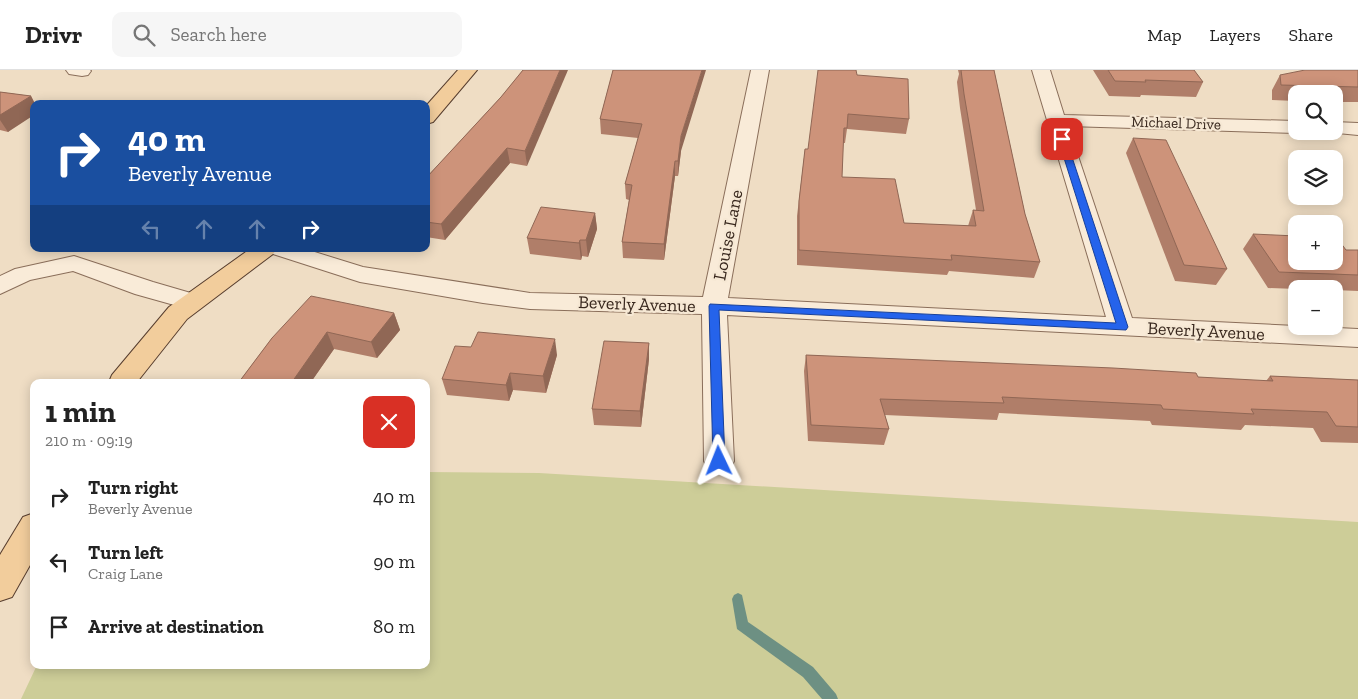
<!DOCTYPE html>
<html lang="en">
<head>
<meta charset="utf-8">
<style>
	body { margin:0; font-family:"Zilla Slab",serif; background:#f6f6f6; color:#222; height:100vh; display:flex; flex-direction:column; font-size:19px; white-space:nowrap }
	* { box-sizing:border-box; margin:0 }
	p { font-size:16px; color:#767676 }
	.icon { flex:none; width:28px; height:28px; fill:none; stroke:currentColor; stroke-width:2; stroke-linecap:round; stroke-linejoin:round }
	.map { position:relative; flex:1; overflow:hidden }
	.panel { position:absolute; left:30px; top:309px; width:400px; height:290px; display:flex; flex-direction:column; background:#fff; border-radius:10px; box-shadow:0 2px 12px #0003 }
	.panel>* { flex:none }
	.top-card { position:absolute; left:30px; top:30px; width:400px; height:152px; border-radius:10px; box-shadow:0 2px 12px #0003; background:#1a4fa0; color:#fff; overflow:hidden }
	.tools { position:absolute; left:1288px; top:15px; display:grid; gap:10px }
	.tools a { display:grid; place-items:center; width:55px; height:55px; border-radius:10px; background:#fff; box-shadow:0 2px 12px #0003; font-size:25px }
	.pin { position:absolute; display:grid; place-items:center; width:42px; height:42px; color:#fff; margin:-21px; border-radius:10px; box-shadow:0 2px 8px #0006 }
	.me { position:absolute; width:55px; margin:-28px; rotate:358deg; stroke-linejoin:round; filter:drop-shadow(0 0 4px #0008) }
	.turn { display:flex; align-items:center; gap:18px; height:105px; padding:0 15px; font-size:22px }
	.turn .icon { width:65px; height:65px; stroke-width:2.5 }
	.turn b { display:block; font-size:35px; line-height:42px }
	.lanes { display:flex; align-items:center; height:48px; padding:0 15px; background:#0003; justify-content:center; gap:25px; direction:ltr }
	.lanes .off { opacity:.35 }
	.round { display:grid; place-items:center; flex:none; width:52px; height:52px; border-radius:10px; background:#f6f6f6 }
	.head { display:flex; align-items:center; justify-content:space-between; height:85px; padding:0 15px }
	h1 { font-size:30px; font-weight:700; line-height:38px }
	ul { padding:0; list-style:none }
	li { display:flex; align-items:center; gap:15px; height:65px; padding:0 15px }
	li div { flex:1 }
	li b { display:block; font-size:19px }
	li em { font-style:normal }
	header { display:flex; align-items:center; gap:30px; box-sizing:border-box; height:70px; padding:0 25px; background:#fff; border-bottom:1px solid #e0e0e0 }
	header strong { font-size:24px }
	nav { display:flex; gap:28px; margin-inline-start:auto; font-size:18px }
	.search { width:350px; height:45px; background:#f6f6f6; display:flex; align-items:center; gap:12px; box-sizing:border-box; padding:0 18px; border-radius:10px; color:#767676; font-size:19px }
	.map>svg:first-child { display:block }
	.green { fill:#cdcd98 }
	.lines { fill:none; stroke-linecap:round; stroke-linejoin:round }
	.stream { fill:#6d9083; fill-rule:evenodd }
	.minor-casing { stroke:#8a6e5a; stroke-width:2 }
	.major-casing { stroke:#573d2e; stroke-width:2 }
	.minor { fill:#f9ebd8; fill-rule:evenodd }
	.major { fill:#f2cd9c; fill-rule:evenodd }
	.wall { fill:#b07e69 }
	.shaded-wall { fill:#906755 }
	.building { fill:#cd937a; stroke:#906755 }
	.route { fill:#2563eb; stroke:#184099 }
	.labels { text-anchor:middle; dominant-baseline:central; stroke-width:4.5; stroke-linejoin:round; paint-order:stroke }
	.far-street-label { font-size:15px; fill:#39281e; stroke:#f6e8d4 }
	.street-label { font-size:18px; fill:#39281e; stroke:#f6e8d4 }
</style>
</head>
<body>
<header>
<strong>Drivr</strong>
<div class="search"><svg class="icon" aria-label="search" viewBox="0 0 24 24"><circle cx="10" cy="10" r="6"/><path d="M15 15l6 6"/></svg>Search here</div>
<nav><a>Map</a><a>Layers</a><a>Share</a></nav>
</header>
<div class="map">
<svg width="1358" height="629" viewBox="0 0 1358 629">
	<rect width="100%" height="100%" fill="#efddc4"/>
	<polygon class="green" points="426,402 539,403 1358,452 1358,629 21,629 37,595 426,595"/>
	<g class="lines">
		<polygon class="stream" points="738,523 742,525 748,552 813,597 836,624 838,629 822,629 803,607 737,559 732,529 734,525"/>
		<g class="minor-casing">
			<g id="minor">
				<polygon points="66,0 90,0 91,1 88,5 82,6 69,4"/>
				<polygon points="751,0 769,0 728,228 1106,247 1032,0 1050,0 1064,45 1296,51 1296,61 1302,61 1296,63 1068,56 1132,248 1358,259 1358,277 727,245 734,391 730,399 719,403 708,399 704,391 702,244 530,239 483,233 360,212 273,184 269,179 305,179 363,197 530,223 703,227"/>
				<polygon points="1334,52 1358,53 1358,65 1327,62 1334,61"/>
				<polygon points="74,186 153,212 201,226 204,232 201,238 192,240 135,224 73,201 30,210 0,224 0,206 15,199"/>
			</g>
		</g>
		<g class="major-casing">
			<g id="major">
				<polygon points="458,0 477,0 433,52 426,54 426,36"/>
				<polygon points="250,179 277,179 273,184 187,249 137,312 109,312 112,305 169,237"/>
				<polygon points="34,443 34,488 12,527 0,531 0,485 23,447"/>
			</g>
		</g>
		<use href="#minor" class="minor"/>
		<use href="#major" class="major"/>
	</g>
	<g class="wall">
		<polygon points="523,0 527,96 510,93 445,170 426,167 426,108 501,27"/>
		<polygon points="613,0 681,81 678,106 675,106 664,190 623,188 622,172 629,130 626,129 625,114 638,68 601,64 600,49"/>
		<polygon points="958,0 994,0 1025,144 1040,192 1034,208 949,201 947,205 797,195 797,146 805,79 808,79 857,5 909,49 906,64 847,59 845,73 843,73 842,107 904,153 968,156 973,140 976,140 960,38 957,12 959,4"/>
		<polygon points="1093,0 1194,0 1203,12 1196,27 1141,25 1140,27 1109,26"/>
		<polygon points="1358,0 1358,32 1334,32 1334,24 1296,24 1296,31 1272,30 1272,20 1280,5"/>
		<polygon points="0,22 31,26 35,34 34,34 8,62 0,60"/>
		<polygon points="1133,68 1227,199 1216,215 1175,211 1126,83"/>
		<polygon points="595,143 597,159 588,187 582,186 581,190 530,184 527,168"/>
		<polygon points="1253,164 1346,180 1358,180 1358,221 1334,220 1334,219 1297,219 1268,218 1243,179"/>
		<polygon points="394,243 400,260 377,288 334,279 311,312 239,312 272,268"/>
		<polygon points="649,273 649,289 641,357 594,355 592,339"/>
		<polygon points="557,285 546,323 513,320 509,331 447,325 442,309"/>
		<polygon points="806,285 1266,311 1270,306 1358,310 1358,373 1321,372 1313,358 1245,355 1241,360 1152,355 1150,351 999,343 997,350 885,345 889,359 884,375 808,371 804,301"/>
	</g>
	<g class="shaded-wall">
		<polygon points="560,0 568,0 527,96 525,81"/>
		<polygon points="702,0 706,0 681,81 678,106 678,91 681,66"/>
		<polygon points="31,26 35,34 34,34 34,45 8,62 0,50 0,45"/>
		<polygon points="507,78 510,93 445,170 441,154"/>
		<polygon points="675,91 675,106 664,190 664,174"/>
		<polygon points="595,143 597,159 588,187 586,170"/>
		<polygon points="580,170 582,186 581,190 579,173"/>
		<polygon points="394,243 400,260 377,288 371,272"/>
		<polygon points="327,262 334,279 311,312 292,312"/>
		<polygon points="555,269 557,285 546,323 543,306"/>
		<polygon points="649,273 649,289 641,357 640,341"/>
		<polygon points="510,303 513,320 509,331 506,315"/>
	</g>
	<g class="building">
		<polygon points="523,0 560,0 525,81 507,78 441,154 426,152 426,108 501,27"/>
		<polygon points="613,0 702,0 681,66 678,91 675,91 664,174 622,172 632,115 625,114 642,54 600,49"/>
		<polygon points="818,0 856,0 857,5 908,9 909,49 848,44 847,58 844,58 842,107 895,109 904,153 976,156 973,140 984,141 964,24 961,0 994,0 1025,144 1040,192 951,185 952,190 799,180 799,131 805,79 808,79"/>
		<polygon points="1108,0 1194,0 1203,12 1145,10 1146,12 1115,11"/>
		<polygon points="1305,0 1358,0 1358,17 1281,15 1280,5"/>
		<polygon points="0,22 31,26 0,45"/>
		<polygon points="1133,68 1166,70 1227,199 1184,195"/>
		<polygon points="541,137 595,143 586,170 580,170 579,173 527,168"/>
		<polygon points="1253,164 1296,166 1296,191 1334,191 1334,167 1337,168 1346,180 1358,180 1358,205 1279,202"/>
		<polygon points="311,226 394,243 371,272 327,262 292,312 239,312 272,268"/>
		<polygon points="478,262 555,269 543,306 510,303 506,315 442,309 455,276 471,277"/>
		<polygon points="604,271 649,273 640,341 592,339"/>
		<polygon points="806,285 1113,298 1196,303 1198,307 1273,311 1270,306 1358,310 1358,357 1336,356 1327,342 1251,339 1254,344 1163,339 1161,335 1002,327 1004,333 880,329 889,359 811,355"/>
	</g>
	<polygon class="route" points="1062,66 1066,69 1128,257 1126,260 719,240 725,391 723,395 714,395 713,391 709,236 710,234 1116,253 1058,69"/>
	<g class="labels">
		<g class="far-street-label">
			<text transform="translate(1176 53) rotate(2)">Michael Drive</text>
		</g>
		<g class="street-label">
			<text transform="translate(728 165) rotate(-79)">Louise Lane</text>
			<text transform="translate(637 234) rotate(2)">Beverly Avenue</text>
			<text transform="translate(1206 261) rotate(3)">Beverly Avenue</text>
		</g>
	</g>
</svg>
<div class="tools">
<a><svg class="icon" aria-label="search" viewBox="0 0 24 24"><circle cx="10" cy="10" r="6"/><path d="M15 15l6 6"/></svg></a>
<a><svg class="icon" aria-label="layers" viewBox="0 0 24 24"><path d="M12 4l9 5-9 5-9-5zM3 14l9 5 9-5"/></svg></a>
<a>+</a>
<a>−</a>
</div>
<div class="pin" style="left:1062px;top:69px;background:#d93025"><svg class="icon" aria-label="arrive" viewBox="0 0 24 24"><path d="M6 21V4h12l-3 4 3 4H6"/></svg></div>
<svg class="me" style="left:719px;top:391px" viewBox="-20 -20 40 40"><path d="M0-17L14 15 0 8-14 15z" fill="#2563eb" stroke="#fff" stroke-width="4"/></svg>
<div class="top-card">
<div class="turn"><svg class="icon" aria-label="right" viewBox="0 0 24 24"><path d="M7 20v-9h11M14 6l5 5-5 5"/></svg><div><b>40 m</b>Beverly Avenue</div></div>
<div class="lanes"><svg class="icon off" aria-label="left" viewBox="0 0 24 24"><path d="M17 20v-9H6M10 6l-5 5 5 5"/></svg><svg class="icon off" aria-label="ahead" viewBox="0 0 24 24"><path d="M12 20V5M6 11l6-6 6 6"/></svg><svg class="icon off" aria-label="ahead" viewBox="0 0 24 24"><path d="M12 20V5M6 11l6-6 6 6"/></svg><svg class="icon" aria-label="right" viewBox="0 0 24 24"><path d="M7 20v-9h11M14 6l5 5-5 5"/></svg></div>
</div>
<section class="panel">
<div class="head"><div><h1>1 min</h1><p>210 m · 09:19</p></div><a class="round" style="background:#d93025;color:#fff"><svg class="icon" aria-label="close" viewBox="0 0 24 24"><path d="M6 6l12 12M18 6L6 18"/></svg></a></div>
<ul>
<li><svg class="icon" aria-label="right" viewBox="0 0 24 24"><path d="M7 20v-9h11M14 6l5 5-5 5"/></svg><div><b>Turn right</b><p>Beverly Avenue</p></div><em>40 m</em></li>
<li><svg class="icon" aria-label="left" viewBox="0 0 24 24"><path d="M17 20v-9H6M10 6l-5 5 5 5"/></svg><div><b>Turn left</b><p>Craig Lane</p></div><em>90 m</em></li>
<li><svg class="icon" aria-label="arrive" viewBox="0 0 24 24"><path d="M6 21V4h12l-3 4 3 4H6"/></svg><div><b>Arrive at destination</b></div><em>80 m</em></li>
</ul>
</section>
</div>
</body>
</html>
